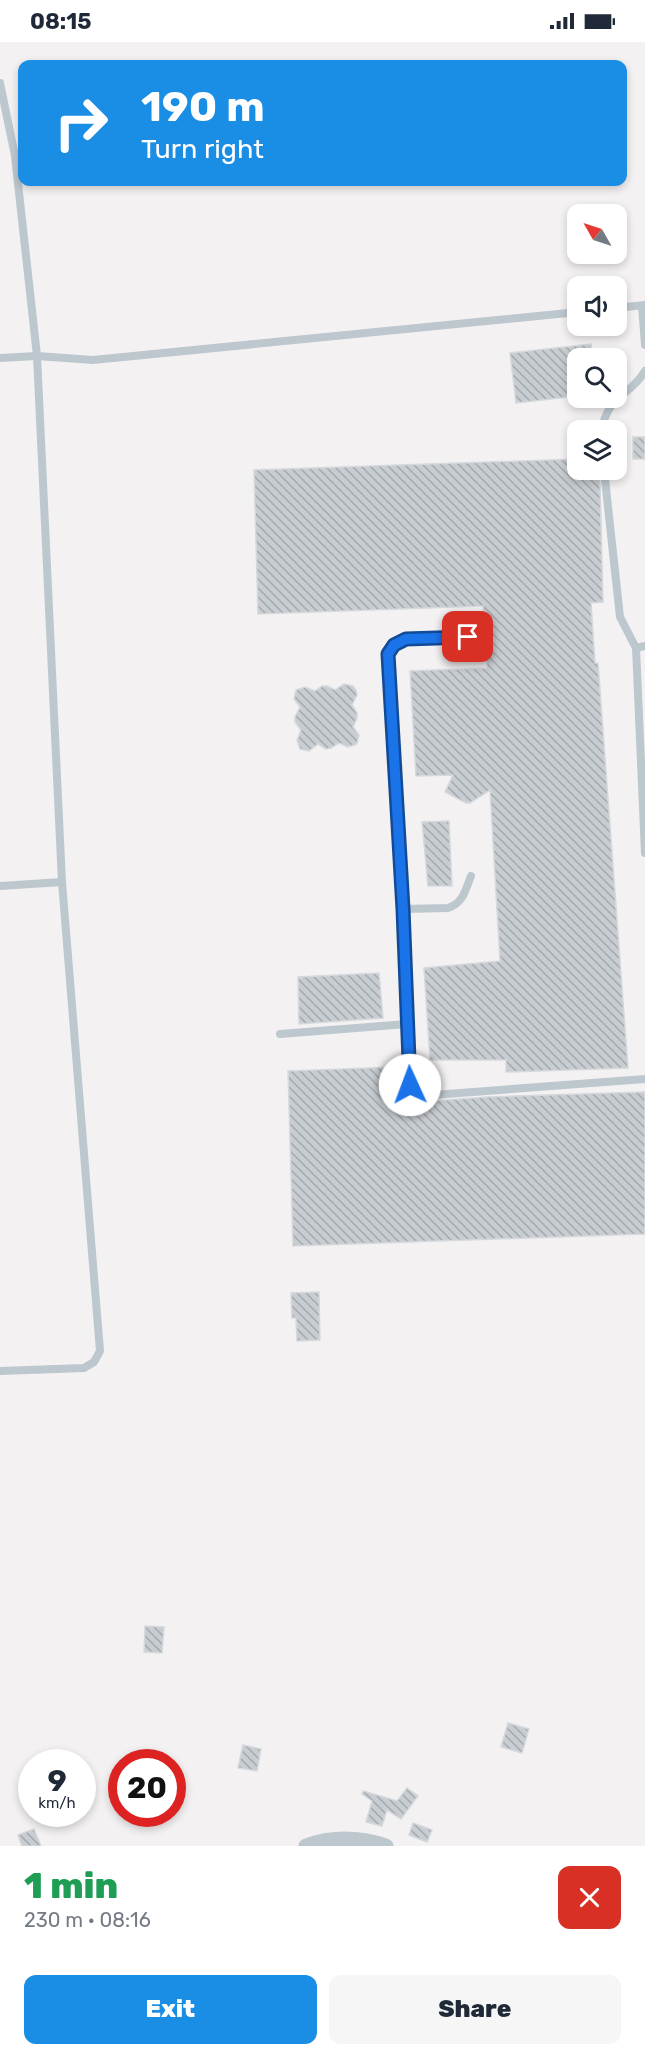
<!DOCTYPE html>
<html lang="en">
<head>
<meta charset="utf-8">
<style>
	body { margin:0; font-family:Rubik,sans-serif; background:#f6f6f7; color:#1f2937; height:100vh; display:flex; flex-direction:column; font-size:22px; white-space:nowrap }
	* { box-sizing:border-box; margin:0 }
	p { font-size:20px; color:#747a83 }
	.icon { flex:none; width:33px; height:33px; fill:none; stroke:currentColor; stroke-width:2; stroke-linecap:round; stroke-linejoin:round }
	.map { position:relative; height:1804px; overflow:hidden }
	.drawer { display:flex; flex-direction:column; background:#fff; flex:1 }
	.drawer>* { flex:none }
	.guide { position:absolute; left:18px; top:18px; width:609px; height:126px; border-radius:12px; box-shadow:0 3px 9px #0003; background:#1a8de4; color:#fff; overflow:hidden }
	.needle { width:39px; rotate:309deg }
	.tools { position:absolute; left:567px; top:162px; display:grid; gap:12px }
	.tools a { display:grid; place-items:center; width:60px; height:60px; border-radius:12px; background:#fff; box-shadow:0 3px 9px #0003; font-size:30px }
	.speed { position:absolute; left:18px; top:1707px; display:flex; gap:12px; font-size:30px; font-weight:700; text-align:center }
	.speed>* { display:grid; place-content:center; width:78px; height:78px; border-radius:50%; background:#fff; box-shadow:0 3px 9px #0003; line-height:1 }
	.speed small { font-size:15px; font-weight:400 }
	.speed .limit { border:9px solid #d22; background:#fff; color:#111 }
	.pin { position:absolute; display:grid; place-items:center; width:51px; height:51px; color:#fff; margin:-26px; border-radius:12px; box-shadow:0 3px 9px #0006 }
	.me { position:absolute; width:66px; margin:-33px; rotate:358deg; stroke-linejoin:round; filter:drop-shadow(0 0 4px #0008) }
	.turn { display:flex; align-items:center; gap:21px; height:126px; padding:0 24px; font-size:27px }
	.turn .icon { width:78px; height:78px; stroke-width:2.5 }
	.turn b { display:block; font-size:42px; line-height:51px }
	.round { display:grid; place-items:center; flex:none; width:63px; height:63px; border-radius:12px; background:#f6f6f7 }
	.overview { display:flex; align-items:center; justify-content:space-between; height:102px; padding:0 24px }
	h1 { font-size:36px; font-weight:800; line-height:45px; color:#1e9e55 }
	.action { display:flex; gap:12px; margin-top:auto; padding:12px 24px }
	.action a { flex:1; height:69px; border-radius:12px; background:#1a8de4; color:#fff; font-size:24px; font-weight:800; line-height:69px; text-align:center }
	.action a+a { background:#f6f6f7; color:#1f2937 }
	.status { display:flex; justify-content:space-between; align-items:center; height:42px; padding:0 30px; background:#fff; direction:ltr }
	.status svg { height:16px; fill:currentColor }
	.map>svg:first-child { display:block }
	.building { fill:url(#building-back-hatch); stroke:#d5d8dc; stroke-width:1.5 }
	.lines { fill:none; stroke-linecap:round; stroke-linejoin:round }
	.lane { stroke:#bdc7ce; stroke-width:8 }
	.street { stroke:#bdc7ce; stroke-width:15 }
	.route-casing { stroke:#114b97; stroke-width:15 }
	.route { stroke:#1a73e8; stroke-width:10 }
</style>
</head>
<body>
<div class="status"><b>08:15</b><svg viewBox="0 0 49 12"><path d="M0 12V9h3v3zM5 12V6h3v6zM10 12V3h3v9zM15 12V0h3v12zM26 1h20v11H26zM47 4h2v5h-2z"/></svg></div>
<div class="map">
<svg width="645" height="1804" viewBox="0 0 645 1804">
	<defs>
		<pattern id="building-back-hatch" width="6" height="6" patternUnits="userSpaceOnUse" patternTransform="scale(1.5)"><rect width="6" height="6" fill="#c8cdd1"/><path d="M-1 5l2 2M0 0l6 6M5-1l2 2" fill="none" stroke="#a4a9ad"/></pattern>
	</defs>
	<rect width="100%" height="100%" fill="#f4f1f2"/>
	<g class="building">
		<polygon points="591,302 593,316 578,316 578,354 516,361 510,311"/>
		<rect x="633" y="395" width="12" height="22"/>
		<polygon points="578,417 578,428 598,428 600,442 603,560 591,561 595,621 598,621 628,1026 506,1030 506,1018 430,1018 424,926 500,919 490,748 470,761 466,761 445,750 453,733 416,734 410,629 487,626 483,564 258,572 254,428"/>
		<polygon points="344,642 353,644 356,648 357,653 352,663 357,671 357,676 353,685 359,693 357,702 348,705 339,701 331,706 326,707 318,702 309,709 300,707 297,698 301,688 295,680 295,675 300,665 294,657 296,648 305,645 315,649 322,644 327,644 335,648"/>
		<polygon points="449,779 452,844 428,844 422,780"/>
		<polygon points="379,931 383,976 299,982 298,935"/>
		<polygon points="395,1025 396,1058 414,1057 420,1060 487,1055 645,1050 645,1192 293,1204 288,1029"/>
		<polygon points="319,1250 320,1298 297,1299 296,1276 292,1276 291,1251"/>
		<polygon points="145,1584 164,1585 162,1611 144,1610"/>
		<polygon points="508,1681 529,1687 522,1711 501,1705"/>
		<polygon points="243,1703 261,1707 257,1729 238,1726"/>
		<polygon points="407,1746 418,1754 401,1777 387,1768 382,1784 366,1780 372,1759 362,1752 363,1749 397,1759"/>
		<polygon points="413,1781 432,1788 427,1800 409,1793"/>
		<polygon points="34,1787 41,1804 22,1804 18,1793"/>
	</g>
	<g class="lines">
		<g class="lane">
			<polyline points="0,41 15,114 37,314 62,840 100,1309 94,1320 84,1326 0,1329"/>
			<polyline points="642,264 645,303"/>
			<polyline points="616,266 645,263"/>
			<polyline points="0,316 37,314 93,318 578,270"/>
			<path d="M602,388C607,353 631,354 645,329"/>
			<polyline points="604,428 620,575 636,606"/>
			<polyline points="467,595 406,597 394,603 388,611 403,867 410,1043 412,1049 420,1054 645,1037"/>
			<polyline points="645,604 636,606 645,811"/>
			<polyline points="0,844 62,840"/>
			<path d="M403,867L448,866C463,861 465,849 471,834"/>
			<polyline points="280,992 407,982"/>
		</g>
		<path class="street" d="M306,1804C333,1794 359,1795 386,1804"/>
	</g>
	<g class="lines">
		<g class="route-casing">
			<polyline id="route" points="410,1043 403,867 388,612 394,603 406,597 468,595"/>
		</g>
		<use href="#route" class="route"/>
	</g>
</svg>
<div class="tools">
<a><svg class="needle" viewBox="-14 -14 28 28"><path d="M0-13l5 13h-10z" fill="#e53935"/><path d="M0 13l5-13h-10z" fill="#747a83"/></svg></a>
<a><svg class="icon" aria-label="sound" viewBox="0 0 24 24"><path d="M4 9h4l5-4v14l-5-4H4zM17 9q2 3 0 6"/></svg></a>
<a><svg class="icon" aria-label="search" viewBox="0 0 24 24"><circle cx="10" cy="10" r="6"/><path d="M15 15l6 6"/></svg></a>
<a><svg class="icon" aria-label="layers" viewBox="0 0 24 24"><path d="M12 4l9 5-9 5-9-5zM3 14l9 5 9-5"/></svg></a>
</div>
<div class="speed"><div>9<small>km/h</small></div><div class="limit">20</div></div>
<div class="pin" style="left:468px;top:595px;background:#d93025"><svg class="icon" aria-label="arrive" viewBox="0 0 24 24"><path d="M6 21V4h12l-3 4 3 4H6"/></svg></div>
<svg class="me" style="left:410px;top:1043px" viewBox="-20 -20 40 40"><circle r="19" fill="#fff"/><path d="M0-13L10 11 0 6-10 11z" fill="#1a73e8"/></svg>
<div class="guide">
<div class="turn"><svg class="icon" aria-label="right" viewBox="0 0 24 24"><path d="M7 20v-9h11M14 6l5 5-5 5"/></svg><div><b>190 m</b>Turn right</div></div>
</div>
</div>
<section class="drawer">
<div class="overview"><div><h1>1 min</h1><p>230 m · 08:16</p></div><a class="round" style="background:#d93025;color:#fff"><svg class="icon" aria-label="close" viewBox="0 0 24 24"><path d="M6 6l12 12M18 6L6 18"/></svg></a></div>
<div class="action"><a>Exit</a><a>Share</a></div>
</section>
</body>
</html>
